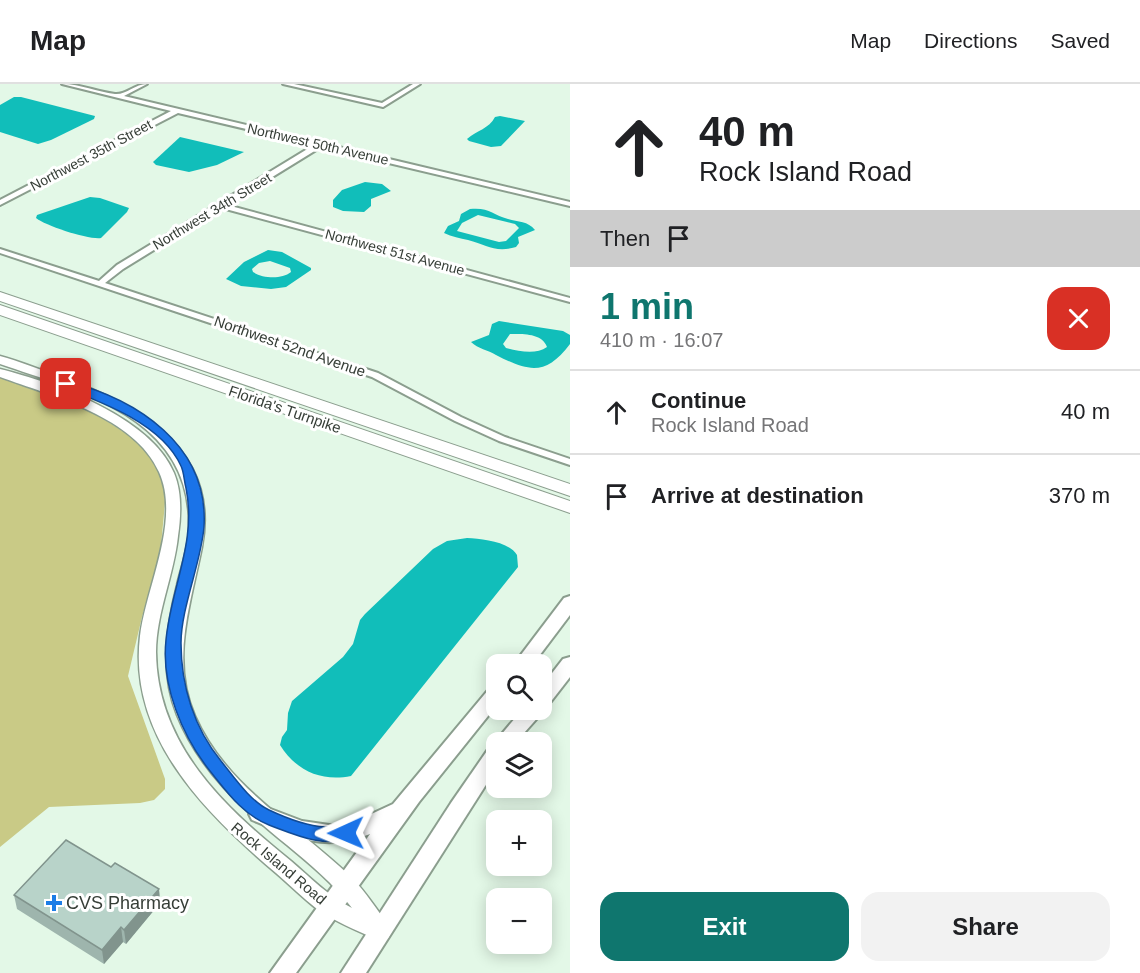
<!DOCTYPE html>
<html lang="en">
<head>
<meta charset="utf-8">
<style>
	body { margin:0; font-family:Arial,sans-serif; background:#f2f2f2; color:#202124; height:100vh; display:flex; flex-direction:column; font-size:22px; white-space:nowrap }
	* { box-sizing:border-box; margin:0 }
	p { font-size:20px; color:#757577 }
	.icon { flex:none; width:33px; height:33px; fill:none; stroke:currentColor; stroke-width:2; stroke-linecap:round; stroke-linejoin:round }
	.map { position:relative; flex:1; overflow:hidden }
	.side { display:flex; flex-direction:column; background:#fff; width:570px }
	.side>* { flex:none }
	.banner { background:#fff; color:#202124; overflow:hidden }
	.buttons { position:absolute; left:486px; top:570px; display:grid; gap:12px }
	.buttons a { display:grid; place-items:center; width:66px; height:66px; border-radius:12px; background:#fff; box-shadow:0 3px 15px #0003; font-size:30px }
	.pin { position:absolute; display:grid; place-items:center; width:51px; height:51px; color:#fff; margin:-26px; border-radius:12px; box-shadow:0 3px 9px #0006 }
	.me { position:absolute; width:66px; margin:-33px; rotate:269deg; stroke-linejoin:round; filter:drop-shadow(0 0 4px #0008) }
	.turn { display:flex; align-items:center; gap:21px; height:126px; padding:0 30px; font-size:27px }
	.turn .icon { width:78px; height:78px; stroke-width:2.5 }
	.turn b { display:block; font-size:42px; line-height:51px }
	.then { display:flex; align-items:center; height:57px; padding:0 30px; background:#0003; gap:12px; font-size:22px }
	.round { display:grid; place-items:center; flex:none; width:63px; height:63px; border-radius:18px; background:#f2f2f2 }
	.headline { display:flex; align-items:center; justify-content:space-between; height:102px; padding:0 30px }
	h1 { font-size:36px; font-weight:700; line-height:45px; color:#0f766e }
	.button { display:flex; gap:12px; margin-top:auto; padding:12px 30px }
	.button a { flex:1; height:69px; border-radius:18px; background:#0f766e; color:#fff; font-size:24px; font-weight:700; line-height:69px; text-align:center }
	.button a+a { background:#f2f2f2; color:#202124 }
	ul { padding:0; list-style:none }
	li { display:flex; align-items:center; gap:18px; height:84px; padding:0 30px; border-top:2px solid #e0e0e0 }
	li div { flex:1 }
	li b { display:block; font-size:22px }
	li em { font-style:normal }
	header { display:flex; align-items:center; gap:36px; box-sizing:border-box; height:84px; padding:0 30px; background:#fff; border-bottom:2px solid #e0e0e0 }
	header strong { font-size:28px }
	nav { display:flex; gap:33px; margin-inline-start:auto; font-size:21px }
	main { display:flex; flex:1; min-height:0 }
	.map>svg:first-child { display:block }
	.green { fill:#c9ca86 }
	.water { fill:#11beba; fill-rule:evenodd }
	.lines { fill:none; stroke-linecap:round; stroke-linejoin:round }
	.street-casing { stroke:#8b9e8e; stroke-width:4 }
	.secondary-casing { stroke:#8b9e8e; stroke-width:3 }
	.primary-casing { stroke:#8b9e8e; stroke-width:4 }
	.highway-casing { stroke:#8b9e8e; stroke-width:2 }
	.street { fill:#fff; fill-rule:evenodd }
	.secondary { fill:#fff; fill-rule:evenodd }
	.primary { fill:#fff; fill-rule:evenodd }
	.highway { fill:#fff; fill-rule:evenodd }
	.wall { fill:#9eb5ad }
	.shaded-wall { fill:#81948d }
	.building { fill:#b8d3c9; stroke:#81948d; stroke-width:1.5 }
	.route { fill:#1a73e8; stroke:#114b97; stroke-width:1.5 }
	.poi-dot { fill:#1c7de6; stroke:#fff; stroke-width:2 }
	.labels { text-anchor:middle; dominant-baseline:central; stroke-width:6; stroke-linejoin:round; paint-order:stroke }
	.far-street-label { font-size:14px; fill:#363e37; stroke:#fff }
	.street-label { font-size:15px; fill:#363e37; stroke:#fff }
	.near-poi-label { font-size:18px; fill:#363e37; stroke:#fff; text-anchor:start }
</style>
</head>
<body>
<header>
<strong>Map</strong>
<nav><a>Map</a><a>Directions</a><a>Saved</a></nav>
</header>
<main>
<div class="map">
<svg width="570" height="889" viewBox="0 0 570 889">
	<rect width="100%" height="100%" fill="#e3f8e7"/>
	<polygon class="green" points="0,293 91,327 149,364 166,408 160,472 142,533 128,592 165,695 165,705 154,716 140,719 49,723 0,763"/>
	<g class="water">
		<polygon points="14,13 21,13 95,32 94,35 51,56 38,60 0,48 0,21"/>
		<path d="M500,32L525,37L501,62L491,63L469,57L467,55C477,46 489,45 495,33Z"/>
		<polygon points="180,53 244,68 217,81 189,88 156,81 153,78"/>
		<polygon points="365,98 382,100 391,107 371,115 371,122 364,128 343,127 333,123 333,116 342,106"/>
		<path d="M90,113L100,114L129,124L127,128L101,154C89,156 46,142 36,134L37,131Z"/>
		<path d="M470,125C489,123 493,131 508,135C518,138 528,137 535,146L518,153L519,159L516,163C495,169 487,161 468,156C460,154 452,153 444,149L448,142L459,137L461,130ZM478,131L515,140L519,144L506,157L499,158L457,147L462,139Z"/>
		<path d="M268,166L282,168L311,184V186L286,203L271,205L241,202L226,195L244,178ZM270,177L290,184L291,188C281,196 262,194 253,188L252,185L259,179Z"/>
		<path d="M499,237L563,247L570,251V260C546,292 529,288 496,271C488,266 478,265 471,258L489,251L492,240ZM510,250C523,250 542,249 547,263C536,271 518,267 506,264L503,260Z"/>
		<path d="M467,454C482,455 508,457 517,471L518,483L351,692C322,698 296,687 280,661L282,653L287,646L288,629L292,617L343,573L353,560L360,536L365,530L433,465L447,457Z"/>
	</g>
	<g class="lines">
		<g class="street-casing">
			<g id="street">
				<path d="M62,0C81,0 97,8 115,10C126,11 135,0 147,0L124,12L570,118V122L321,63L227,121L570,214V218L222,124L123,185L105,199L378,289L461,333L505,353L570,375V381L499,357L455,337L372,293L0,169V165L99,197L117,181L314,61L178,29L0,121V116L171,27Z"/>
				<polygon points="283,0 294,0 382,19 413,0 420,0 383,23"/>
			</g>
		</g>
		<g class="secondary-casing">
			<path id="secondary" d="M0,272C19,277 38,285 56,291C135,319 221,363 202,463C191,519 170,576 195,632C227,705 298,741 352,794C366,808 376,825 388,840L392,847L388,854L381,856L374,854C355,846 334,837 317,825C303,814 290,801 276,789C206,730 128,653 140,552C146,503 181,436 159,388C135,333 52,312 0,293V285C55,299 151,333 174,389C182,408 181,432 178,452C174,491 156,529 156,568C157,661 224,723 291,777C311,794 328,812 352,824C334,800 310,780 287,761C241,724 199,686 177,631C160,589 166,544 177,501C181,483 189,463 189,444C192,334 84,309 0,280Z"/>
		</g>
		<g class="primary-casing">
			<g id="primary">
				<polygon points="570,512 570,531 533,580 514,580 564,514"/>
				<polygon points="570,573 570,593 549,620 542,622 542,602 563,575"/>
				<path d="M496,603V622L419,718L296,889H270L370,750C325,768 295,754 252,736L249,730L252,724L260,721L302,737L336,742L352,739L393,720L489,605Z"/>
				<polygon points="542,624 543,626 540,631 516,658 496,658 496,661 495,658 522,626"/>
				<polygon points="496,662 496,685 366,889 341,889 451,719 489,664"/>
			</g>
		</g>
		<g class="highway-casing">
			<g id="highway">
				<polygon points="0,208 570,400 570,412 0,217"/>
				<polygon points="0,221 570,417 570,429 0,231"/>
			</g>
		</g>
		<use href="#street" class="street"/>
		<use href="#secondary" class="secondary"/>
		<use href="#primary" class="primary"/>
		<use href="#highway" class="highway"/>
	</g>
	<polygon class="wall" points="111,783 159,805 160,819 126,860 123,858 104,880 17,825 14,811"/>
	<g class="shaded-wall">
		<polygon points="159,805 160,819 126,860 124,846"/>
		<polygon points="121,843 123,858 104,880 102,866"/>
	</g>
	<polygon class="building" points="66,756 111,783 115,779 159,805 124,846 121,843 102,866 14,811"/>
	<path class="route" d="M66,297C137,315 209,361 204,443C201,479 181,524 181,559C181,602 194,644 221,677C234,693 250,717 269,726C286,734 307,742 325,743C335,743 343,740 352,744L355,749L352,754C323,764 296,751 269,741C243,731 227,708 210,687C182,652 161,601 166,556C171,503 197,458 186,404C184,397 184,388 181,382C162,340 102,318 62,303V298Z"/>
	<path class="poi-dot" d="M51 810h6v6h6v6h-6v6h-6v-6h-6v-6h6z"/>
	<g class="labels">
		<g class="far-street-label">
			<text transform="translate(318 60) rotate(13)">Northwest 50th Avenue</text>
			<text transform="translate(91 71) rotate(-28)">Northwest 35th Street</text>
			<text transform="translate(212 127) rotate(-31)">Northwest 34th Street</text>
			<text transform="translate(395 168) rotate(15)">Northwest 51st Avenue</text>
		</g>
		<g class="street-label">
			<text transform="translate(290 262) rotate(19)">Northwest 52nd Avenue</text>
			<text transform="translate(285 325) rotate(19)">Florida's Turnpike</text>
			<text transform="translate(279 779) rotate(40)">Rock Island Road</text>
		</g>
		<g class="near-poi-label">
			<text x="66" y="819">CVS Pharmacy</text>
		</g>
	</g>
</svg>
<div class="buttons">
<a><svg class="icon" aria-label="search" viewBox="0 0 24 24"><circle cx="10" cy="10" r="6"/><path d="M15 15l6 6"/></svg></a>
<a><svg class="icon" aria-label="layers" viewBox="0 0 24 24"><path d="M12 4l9 5-9 5-9-5zM3 14l9 5 9-5"/></svg></a>
<a>+</a>
<a>−</a>
</div>
<div class="pin" style="left:66px;top:300px;background:#d93025"><svg class="icon" aria-label="arrive" viewBox="0 0 24 24"><path d="M6 21V4h12l-3 4 3 4H6"/></svg></div>
<svg class="me" style="left:346px;top:749px" viewBox="-20 -20 40 40"><path d="M0-17L14 15 0 8-14 15z" fill="#1a73e8" stroke="#fff" stroke-width="4"/></svg>
</div>
<section class="side">
<div class="banner">
<div class="turn"><svg class="icon" aria-label="ahead" viewBox="0 0 24 24"><path d="M12 20V5M6 11l6-6 6 6"/></svg><div><b>40 m</b>Rock Island Road</div></div>
<div class="then">Then<svg class="icon" aria-label="arrive" viewBox="0 0 24 24"><path d="M6 21V4h12l-3 4 3 4H6"/></svg></div>
</div>
<div class="headline"><div><h1>1 min</h1><p>410 m · 16:07</p></div><a class="round" style="background:#d93025;color:#fff"><svg class="icon" aria-label="close" viewBox="0 0 24 24"><path d="M6 6l12 12M18 6L6 18"/></svg></a></div>
<ul>
<li><svg class="icon" aria-label="ahead" viewBox="0 0 24 24"><path d="M12 20V5M6 11l6-6 6 6"/></svg><div><b>Continue</b><p>Rock Island Road</p></div><em>40 m</em></li>
<li><svg class="icon" aria-label="arrive" viewBox="0 0 24 24"><path d="M6 21V4h12l-3 4 3 4H6"/></svg><div><b>Arrive at destination</b></div><em>370 m</em></li>
</ul>
<div class="button"><a>Exit</a><a>Share</a></div>
</section>
</main>
</body>
</html>
